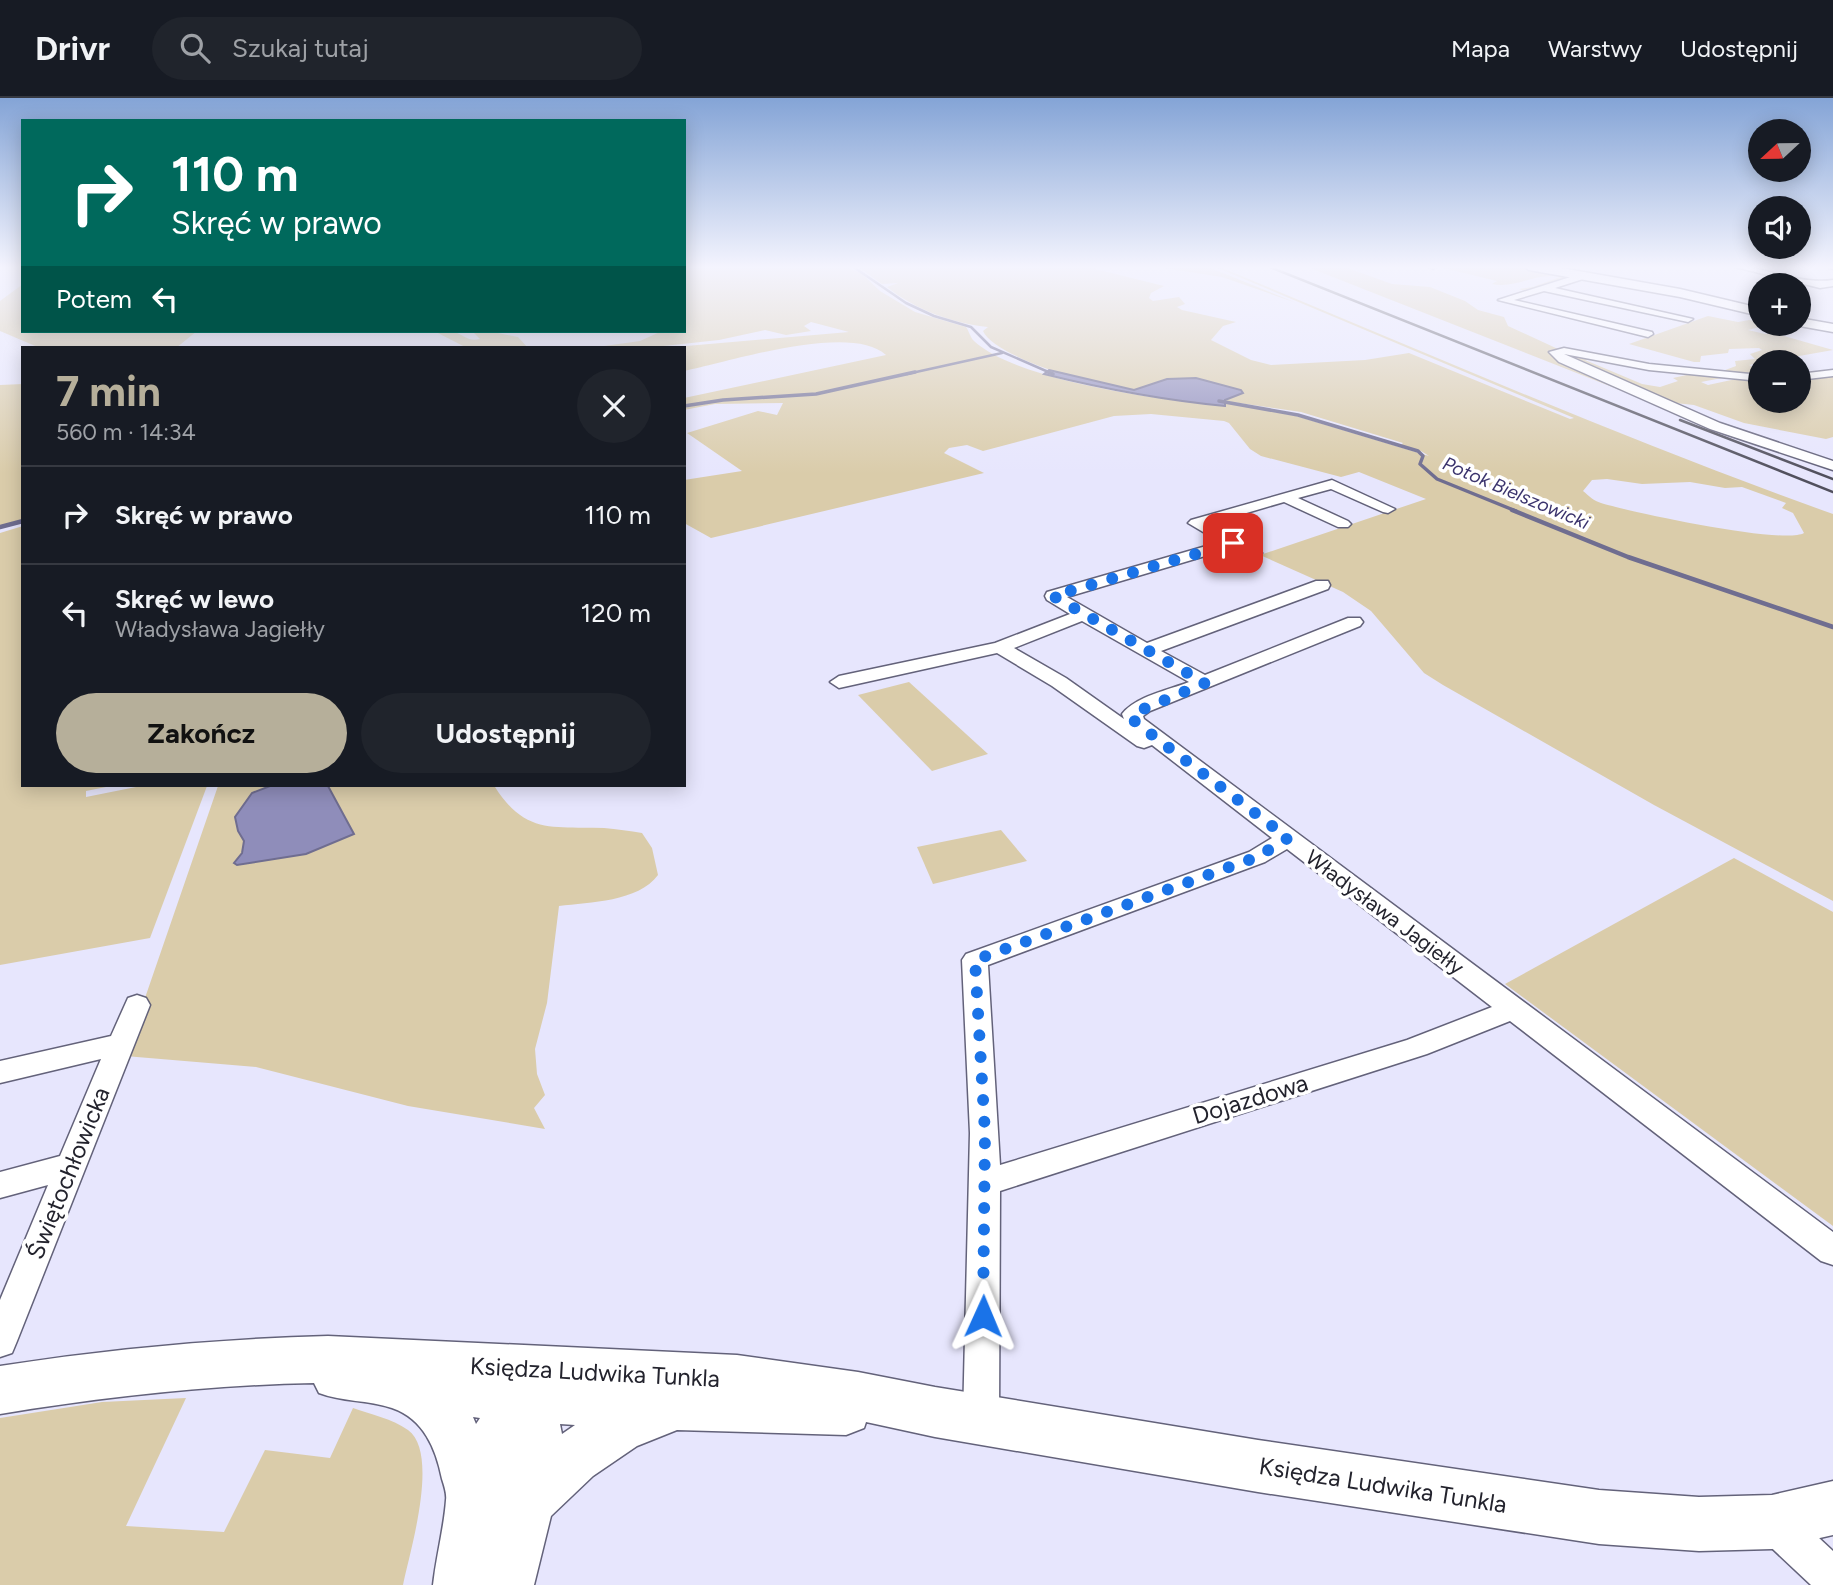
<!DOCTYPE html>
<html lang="pl">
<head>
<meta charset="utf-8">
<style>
	body { margin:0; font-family:Figtree,sans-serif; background:#20242c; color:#f1f3f6; height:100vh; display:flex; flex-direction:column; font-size:26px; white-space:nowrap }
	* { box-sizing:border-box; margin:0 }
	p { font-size:23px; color:#9ea1a6 }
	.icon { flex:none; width:38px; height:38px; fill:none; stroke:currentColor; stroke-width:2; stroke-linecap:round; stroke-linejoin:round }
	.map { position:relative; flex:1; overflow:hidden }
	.sheet { position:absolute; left:21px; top:248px; width:665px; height:441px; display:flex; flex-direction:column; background:#171b24; border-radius:0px; box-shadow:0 4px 18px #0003 }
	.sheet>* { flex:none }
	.guide { position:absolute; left:21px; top:21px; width:665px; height:214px; border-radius:0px; box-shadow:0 4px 18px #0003; background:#00695c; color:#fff; overflow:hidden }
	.needle { width:46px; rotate:248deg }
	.tools { position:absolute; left:1748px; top:21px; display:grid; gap:14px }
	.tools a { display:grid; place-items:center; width:63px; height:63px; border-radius:50%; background:#171b24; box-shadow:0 4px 18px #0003; font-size:35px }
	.pin { position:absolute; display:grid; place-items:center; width:60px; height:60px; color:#fff; margin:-30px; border-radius:14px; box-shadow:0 4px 10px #0006 }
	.me { position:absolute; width:77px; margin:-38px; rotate:1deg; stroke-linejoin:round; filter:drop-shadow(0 0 5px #0008) }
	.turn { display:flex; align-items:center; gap:24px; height:147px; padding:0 35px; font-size:32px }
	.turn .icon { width:91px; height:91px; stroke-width:2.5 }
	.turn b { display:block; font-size:49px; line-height:60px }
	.then { display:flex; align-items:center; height:66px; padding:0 35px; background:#0003; gap:14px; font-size:26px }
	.round { display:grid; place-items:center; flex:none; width:74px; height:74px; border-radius:37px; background:#20242c }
	.head { display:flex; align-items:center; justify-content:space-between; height:119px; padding:0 35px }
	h1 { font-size:42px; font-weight:700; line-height:52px; color:#b6af9a }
	.primary-button { display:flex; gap:14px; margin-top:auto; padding:14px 35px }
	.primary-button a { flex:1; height:80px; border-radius:42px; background:#b6af9a; color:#111; font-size:28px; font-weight:700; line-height:80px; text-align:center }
	.primary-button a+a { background:#20242c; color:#f1f3f6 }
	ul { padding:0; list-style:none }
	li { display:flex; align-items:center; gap:21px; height:98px; padding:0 35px; border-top:2px solid #363941 }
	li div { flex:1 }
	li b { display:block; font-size:26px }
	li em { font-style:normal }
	header { display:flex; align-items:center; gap:42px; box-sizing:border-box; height:98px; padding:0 35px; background:#171b24; border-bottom:2px solid #363941 }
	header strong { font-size:33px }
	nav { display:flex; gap:38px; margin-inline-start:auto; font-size:24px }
	.search { width:490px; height:63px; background:#20242c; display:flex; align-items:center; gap:18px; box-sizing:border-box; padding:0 24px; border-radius:38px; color:#9ea1a6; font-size:26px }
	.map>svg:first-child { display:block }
	.green { fill:#daccaa; fill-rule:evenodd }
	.water { fill:#8f8dba; stroke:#6f6d90; stroke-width:2 }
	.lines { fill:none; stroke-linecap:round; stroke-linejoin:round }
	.stream-far2 { stroke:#6f6d90; stroke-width:2.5 }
	.stream-far1 { stroke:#6f6d90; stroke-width:3.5 }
	.stream { stroke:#6f6d90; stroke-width:4.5 }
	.street-casing { stroke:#63627a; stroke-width:3 }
	.secondary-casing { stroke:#63627a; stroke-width:3 }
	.street { fill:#fff; fill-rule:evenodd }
	.secondary { fill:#fff; fill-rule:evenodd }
	.rail { stroke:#51505d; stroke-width:2.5 }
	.route { stroke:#1a73e8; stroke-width:12; stroke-dasharray:0 21.6 }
	.labels { text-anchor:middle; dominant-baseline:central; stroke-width:7; stroke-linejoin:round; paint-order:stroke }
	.far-water-label { font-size:19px; font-style:italic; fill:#3b346d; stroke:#fff }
	.street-label { font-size:21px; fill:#23232d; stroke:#fff }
	.near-street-label { font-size:24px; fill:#23232d; stroke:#fff }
</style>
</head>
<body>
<header>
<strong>Drivr</strong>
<div class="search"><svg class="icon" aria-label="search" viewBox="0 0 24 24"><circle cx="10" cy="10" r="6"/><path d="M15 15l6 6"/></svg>Szukaj tutaj</div>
<nav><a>Mapa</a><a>Warstwy</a><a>Udostępnij</a></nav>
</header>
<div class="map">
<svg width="1833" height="1487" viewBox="0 0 1833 1487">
	<rect width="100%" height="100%" fill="#e7e6fd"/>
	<g class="green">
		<path d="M684,168H844L861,175L880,193L915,214L966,229C969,233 970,239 974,243C1019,284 1163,302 1224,308L1225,305L1296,318L1429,358L1421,353L1401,347L1403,345L1301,314L1225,303L1242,295L1241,292C1217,287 1192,277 1167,281C1156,283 1148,292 1136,292C1107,293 995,260 983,233L988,229C954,226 914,211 887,189L898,185L882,186L857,168H1083L1164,188L1151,195L1149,200L1153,203L1179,199L1185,206L1177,209L1182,212L1236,224L1223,228L1211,242L1251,262L1271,267L1365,262L1409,255L1570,321L1574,320L1213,168H1217C1421,252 1624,342 1833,416V803L1654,707L1443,587L1424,575L1371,513L1343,494L1260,457L1426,401L1359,374L1341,379L1261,358L1250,351L1229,325L1224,323L1151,316L1114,318L983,353L967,347L949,350L944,355L984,375L711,440L684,425V382L742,373L687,335L758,313L777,317L783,305L715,306L684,312V300L886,257C851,224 729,264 684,273V250H663L849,234L811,224L804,228L811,233L786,237L765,232L719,242L645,250H590L640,243L662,233H684ZM1607,381L1642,386L1690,384L1725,390L1742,389L1786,405L1782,410L1793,415L1804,435C1783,447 1631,414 1601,405C1594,403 1589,398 1583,393L1592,382Z"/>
		<polygon points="1151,168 1206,168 1294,204 1222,179"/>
		<polygon points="1305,168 1342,168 1392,186 1430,189 1465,203 1478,212 1504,219 1508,228 1558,251 1551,254 1673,313"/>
		<path d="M1435,168H1515L1571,179L1526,193L1519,191L1533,189L1560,179C1536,174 1516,191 1492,186L1497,183Z"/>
		<polygon points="23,186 23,233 197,233 176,250 40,250 0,233 0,203"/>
		<polygon points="1708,218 1738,224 1749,222 1771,226 1748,232 1765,236 1774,235 1833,252 1749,267 1760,271 1760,279 1720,274 1736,268 1735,263 1755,261 1750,256 1762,252 1759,250 1729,251 1728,255 1701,258 1700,264 1694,264 1629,246"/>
		<path d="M434,233C439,233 447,231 452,233C463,236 467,244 480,241L474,235L465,233H488L518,239L528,250H467Z"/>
		<polygon points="1561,256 1594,261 1585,262 1642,286 1660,289 1678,283 1673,280 1691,276 1722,280 1701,284 1708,287 1736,281 1760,283 1760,303 1799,303 1799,281 1833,278 1833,339 1826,341 1744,325 1694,307 1675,305"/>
		<polygon points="23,286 23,422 0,428 0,287"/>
		<polygon points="23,428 23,688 111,688 86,693 86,699 141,688 207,688 150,840 0,867 0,435"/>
		<polygon points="909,584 988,656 932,673 858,597"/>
		<path d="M218,688L495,689C526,738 555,728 604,730C617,731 630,733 642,735L652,750L658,777C638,804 590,804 559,808L547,905L535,951L537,976L545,997L534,1010L545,1031L408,1008L256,969L125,958Z"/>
		<polygon points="1001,732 1027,763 933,786 917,749"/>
		<polygon points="1734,760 1833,814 1833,1128 1505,886"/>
		<path d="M186,1300L126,1428L224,1434L265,1352L330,1360L353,1310C370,1316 393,1321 408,1332C440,1355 410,1453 403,1487H0V1320L102,1304Z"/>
	</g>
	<g class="water">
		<path d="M1049,272L1134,292L1167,281L1196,280L1241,292L1243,295L1225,302V308C1163,302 1104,291 1044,276Z"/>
		<polygon points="270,688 328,688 354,736 306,756 237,767 234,765 242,755 244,743 238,733 235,719 252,695"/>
	</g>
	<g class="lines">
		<g class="stream-far2">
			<polyline points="852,168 906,205 934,218 971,229 991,249 1053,276"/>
			<polyline points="907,276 1002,255"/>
		</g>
		<g class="stream-far1">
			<polyline points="1048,274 1053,276"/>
			<polyline points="1219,303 1298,317 1418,353 1423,358 1420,366 1437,381 1516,413"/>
			<polyline points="684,308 723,302 816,296 915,274"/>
		</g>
		<g class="stream">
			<polyline points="1512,412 1628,459 1833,529"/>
			<polyline points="0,429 23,423"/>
		</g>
		<g class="street-casing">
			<g id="street">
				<polygon points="1427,168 1437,168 1433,171"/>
				<path d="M1731,168C1765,168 1799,187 1833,182V188L1820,190Z"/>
				<polygon points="1828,168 1833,168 1833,171 1829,170"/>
				<polygon points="1583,175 1586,176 1586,180 1555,190 1693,221 1688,224 1544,193 1514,202 1652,234 1653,236 1648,239 1498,202"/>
				<polygon points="1564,250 1649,266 1760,277 1760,283 1649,272 1564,256 1720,325 1833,363 1833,372 1710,331 1559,264 1549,254"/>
				<polygon points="1833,272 1833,278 1799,282 1799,276"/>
				<path d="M1332,382L1395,411L1388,415L1383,414L1331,391L1298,400L1348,423L1351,426L1348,429H1338L1284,404L1209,426L1260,452L1262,455L1260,458H1248L1232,450L1067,499L1147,545L1316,483H1328L1330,487L1328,491L1161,553L1205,577L1348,520H1360L1363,524L1360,528L1150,613L1143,618L1144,621L1833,1134V1167L1821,1163L1510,923L1427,956L1000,1093L999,1321L994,1334L981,1339L968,1334L963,1321L970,1035L962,862L966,856L1249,754L1272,740L1152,647L1144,650L1137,648L1052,588L997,555L839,590L830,584L839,578L995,545L1070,516L1047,502L1045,498L1047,494L1220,444L1188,425L1191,422ZM1082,523L1189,584C1169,592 1136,598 1122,616L1124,621L1066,580L1014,550ZM1287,751L1492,909L1407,942L1000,1067L988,867L1265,764Z"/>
				<polygon points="137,897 146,900 150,907 17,1243 12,1255 0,1259 0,1202 48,1087 0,1100 0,1074 60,1058 101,961 0,985 0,963 111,938 128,900"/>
				<polygon points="1775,1406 1789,1412 1833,1453 1833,1487 1811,1487 1761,1440 1755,1426 1761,1412"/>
			</g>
		</g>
		<g class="secondary-casing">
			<g id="secondary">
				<polygon points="1523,168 1550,168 1680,191 1760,210 1760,218 1680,199 1529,172"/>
				<polygon points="1799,220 1833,226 1833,234 1794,227 1799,226"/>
				<path d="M328,1238L737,1257L858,1274L935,1289L1258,1342L1599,1392L1699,1399L1772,1397L1833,1383V1437L1772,1451L1699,1453L1599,1446L1258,1394L935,1339L866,1324L864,1330L846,1337L677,1332L637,1348L593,1378L551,1418L534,1487H433C436,1459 444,1430 446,1402C447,1396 444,1387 442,1381C436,1351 424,1321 392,1310C368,1302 343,1304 319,1295L314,1285C209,1287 104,1299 0,1316V1268C109,1251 218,1241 328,1238ZM473,1319L480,1320L476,1326ZM560,1326L575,1327L562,1336Z"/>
			</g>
		</g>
		<use href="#street" class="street"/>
		<use href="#secondary" class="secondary"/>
		<g class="rail">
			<polyline points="1267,168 1833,394"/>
			<polyline points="1680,322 1833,381"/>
		</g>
	</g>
	<linearGradient id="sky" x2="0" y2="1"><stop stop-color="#84a4d6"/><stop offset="0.45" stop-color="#f4f4fe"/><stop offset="1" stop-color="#f4f4fe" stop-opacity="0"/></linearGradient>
	<rect width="1833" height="376" fill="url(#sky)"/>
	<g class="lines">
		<polyline class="route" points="983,1218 985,1035 975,862 1257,759 1288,740 1135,624 1132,616 1205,585 1053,498 1233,445"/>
	</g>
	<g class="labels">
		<g class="far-water-label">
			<text transform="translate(1516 395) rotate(23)">Potok Bielszowicki</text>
		</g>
		<g class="street-label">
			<text transform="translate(1385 814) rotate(37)">Władysława Jagiełły</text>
		</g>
		<g class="near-street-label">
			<text transform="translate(1250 1001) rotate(-17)">Dojazdowa</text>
			<text transform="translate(68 1075) rotate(-68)">Świętochłowicka</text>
			<text transform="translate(595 1274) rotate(3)">Księdza Ludwika Tunkla</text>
			<text transform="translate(1383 1387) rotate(9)">Księdza Ludwika Tunkla</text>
		</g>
	</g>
</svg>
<div class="tools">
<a><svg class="needle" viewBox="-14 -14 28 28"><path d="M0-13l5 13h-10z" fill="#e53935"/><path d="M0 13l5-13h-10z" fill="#9ea1a6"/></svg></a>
<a><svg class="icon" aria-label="sound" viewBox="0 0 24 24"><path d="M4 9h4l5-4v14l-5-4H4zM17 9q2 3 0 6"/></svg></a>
<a>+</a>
<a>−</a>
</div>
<div class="pin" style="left:1233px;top:445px;background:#d93025"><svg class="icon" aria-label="arrive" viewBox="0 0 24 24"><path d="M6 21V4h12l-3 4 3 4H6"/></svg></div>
<svg class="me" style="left:983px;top:1218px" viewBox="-20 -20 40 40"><path d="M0-17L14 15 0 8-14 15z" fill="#1a73e8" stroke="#fff" stroke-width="4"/></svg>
<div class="guide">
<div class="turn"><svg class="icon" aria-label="right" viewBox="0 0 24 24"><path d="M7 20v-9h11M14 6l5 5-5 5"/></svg><div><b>110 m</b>Skręć w prawo</div></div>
<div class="then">Potem<svg class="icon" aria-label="left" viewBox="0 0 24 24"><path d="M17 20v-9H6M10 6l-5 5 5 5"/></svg></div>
</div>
<section class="sheet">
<div class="head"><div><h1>7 min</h1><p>560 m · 14:34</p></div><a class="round"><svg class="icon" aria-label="close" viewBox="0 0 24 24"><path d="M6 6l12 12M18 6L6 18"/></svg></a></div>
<ul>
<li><svg class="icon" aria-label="right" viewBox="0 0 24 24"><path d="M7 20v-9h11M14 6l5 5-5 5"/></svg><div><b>Skręć w prawo</b></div><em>110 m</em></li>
<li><svg class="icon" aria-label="left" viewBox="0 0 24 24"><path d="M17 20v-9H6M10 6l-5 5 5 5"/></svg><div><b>Skręć w lewo</b><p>Władysława Jagiełły</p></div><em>120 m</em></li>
</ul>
<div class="primary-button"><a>Zakończ</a><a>Udostępnij</a></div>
</section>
</div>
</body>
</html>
